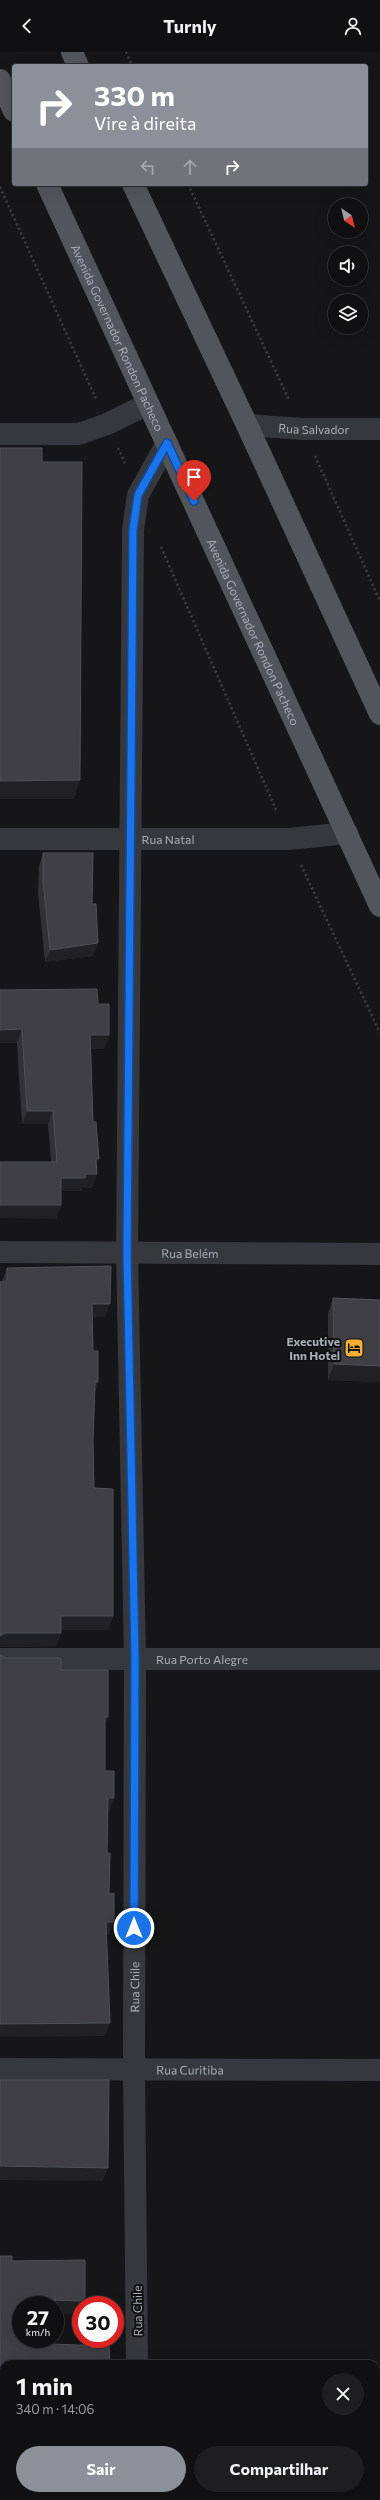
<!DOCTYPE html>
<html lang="pt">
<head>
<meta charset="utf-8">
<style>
	body { margin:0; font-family:Commissioner,sans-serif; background:#1e1e20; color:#f1f3f6; height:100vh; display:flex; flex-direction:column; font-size:15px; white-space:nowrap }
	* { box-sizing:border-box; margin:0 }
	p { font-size:13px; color:#9c9d9f }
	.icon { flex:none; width:22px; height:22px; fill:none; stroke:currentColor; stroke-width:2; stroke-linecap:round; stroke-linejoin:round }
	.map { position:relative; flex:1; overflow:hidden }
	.sheet { position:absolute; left:0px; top:2308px; width:380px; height:140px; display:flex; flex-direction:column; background:#101012; border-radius:12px 12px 0 0; box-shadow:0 4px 16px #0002,0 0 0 1px #303032 }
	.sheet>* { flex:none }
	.guide { position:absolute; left:12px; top:12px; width:356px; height:122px; border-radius:4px; box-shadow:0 4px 16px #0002,0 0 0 1px #303032; background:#8c9099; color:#fff; overflow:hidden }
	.needle { width:26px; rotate:145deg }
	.fabs { position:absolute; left:328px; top:146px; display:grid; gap:8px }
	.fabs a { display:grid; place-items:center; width:40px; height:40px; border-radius:50%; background:#101012; box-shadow:0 4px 16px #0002,0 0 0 1px #303032; font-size:20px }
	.speed { position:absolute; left:12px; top:2244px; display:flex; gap:8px; font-size:20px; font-weight:700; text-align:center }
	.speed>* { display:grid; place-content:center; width:52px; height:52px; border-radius:50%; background:#101012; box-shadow:0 4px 16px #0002,0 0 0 1px #303032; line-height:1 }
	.speed small { font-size:10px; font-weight:400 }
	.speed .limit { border:6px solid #d22; background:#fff; color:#111 }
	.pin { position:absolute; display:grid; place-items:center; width:34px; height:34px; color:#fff; margin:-41px -17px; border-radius:50% 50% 50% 0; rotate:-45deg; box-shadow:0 0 4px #0007 }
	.pin .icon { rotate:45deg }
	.me { position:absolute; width:44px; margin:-22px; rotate:0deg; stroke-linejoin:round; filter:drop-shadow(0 0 3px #0008) }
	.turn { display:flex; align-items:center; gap:14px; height:84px; padding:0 16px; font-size:18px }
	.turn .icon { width:52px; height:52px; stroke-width:2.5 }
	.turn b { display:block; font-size:28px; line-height:34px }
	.lanes { display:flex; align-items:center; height:38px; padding:0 16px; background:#0003; justify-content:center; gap:20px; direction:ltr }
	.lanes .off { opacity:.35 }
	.round { display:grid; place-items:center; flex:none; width:42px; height:42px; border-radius:21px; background:#1e1e20 }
	.overview { display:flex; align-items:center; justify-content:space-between; height:68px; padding:0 16px }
	h1 { font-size:24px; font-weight:700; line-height:30px }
	.action { display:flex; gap:8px; margin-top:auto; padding:8px 16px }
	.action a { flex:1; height:46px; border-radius:24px; background:#8c9099; color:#fff; font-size:16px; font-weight:700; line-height:46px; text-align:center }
	.action a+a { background:#1e1e20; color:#f1f3f6 }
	header { display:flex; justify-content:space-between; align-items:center; height:52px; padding:0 16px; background:#101012; font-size:18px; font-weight:700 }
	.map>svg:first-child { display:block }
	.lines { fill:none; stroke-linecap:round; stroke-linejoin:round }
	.path { stroke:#3d3f44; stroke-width:2.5; stroke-dasharray:2 3; stroke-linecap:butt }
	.minor { stroke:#37383d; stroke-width:22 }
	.major { stroke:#53555c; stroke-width:22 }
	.wall { fill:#323236 }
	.shaded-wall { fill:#212124 }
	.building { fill:#3f3f44; stroke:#4f5156 }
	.route-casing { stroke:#114b97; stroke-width:10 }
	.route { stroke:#1a73e8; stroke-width:7 }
	.labels { text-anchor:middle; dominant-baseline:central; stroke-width:4; stroke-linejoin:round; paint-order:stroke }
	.street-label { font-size:12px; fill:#a8adb8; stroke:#111113 }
	.poi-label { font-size:12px; font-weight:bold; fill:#a8adb8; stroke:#111113; text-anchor:end }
</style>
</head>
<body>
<header><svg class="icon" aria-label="back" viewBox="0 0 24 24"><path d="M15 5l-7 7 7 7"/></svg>Turnly<svg class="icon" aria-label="person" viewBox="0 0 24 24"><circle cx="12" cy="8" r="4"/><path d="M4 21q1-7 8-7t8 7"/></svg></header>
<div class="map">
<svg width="380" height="2448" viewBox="0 0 380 2448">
	<rect width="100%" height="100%" fill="#161618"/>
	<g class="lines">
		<g class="path">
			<polyline points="126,0 132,14"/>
			<polyline points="188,132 289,348"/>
			<polyline points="0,135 96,347"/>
			<polyline points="118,396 125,411"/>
			<polyline points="315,404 380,549"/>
			<polyline points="161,495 277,760"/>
			<polyline points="301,813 380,981"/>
		</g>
		<g class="minor">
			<path id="s1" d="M247,373L303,377H380"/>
			<polyline points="0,382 79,382 107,372 148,352"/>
			<path id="s2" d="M0,787H289L347,781"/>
			<path id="s3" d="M0,1200L380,1202"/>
			<path id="s4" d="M0,1607H380"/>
			<path id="s5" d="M0,2017L380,2018"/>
			<path id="s6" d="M137,2312L134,2019L135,1606L127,1200L133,478L138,443L167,391"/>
			<polyline points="0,2428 4,2428"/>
			<polyline points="376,2429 380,2429"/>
			<polyline points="139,2444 139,2448"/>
		</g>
		<g class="major">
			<polyline points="72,0 78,14"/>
			<polyline points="0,28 14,59"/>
			<path id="s7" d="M47,132L380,854"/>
			<polyline points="133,132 247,373 380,662"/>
		</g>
	</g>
	<g class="wall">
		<polygon points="43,801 92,852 93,904 45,910 38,841 39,814"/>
		<polygon points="0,938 98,952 109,983 104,997 91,997 93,1070 97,1122 92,1136 82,1135 81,1139 61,1139 61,1153 56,1167 48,1072 22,1072 17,991 0,991"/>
		<polygon points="7,1216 105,1265 92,1265 93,1299 98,1330 95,1341 93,1389 94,1436 113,1564 108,1578 61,1578 61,1581 56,1594 0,1595 0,1230 2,1230"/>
		<polygon points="333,1246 380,1248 380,1330 328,1328 328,1262"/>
	</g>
	<g class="shaded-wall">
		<polygon points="80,728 74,747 0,747 0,729"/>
		<polygon points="98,891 93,904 45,910 50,898"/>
		<polygon points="22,977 17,991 0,991 0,978"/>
		<polygon points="90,983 109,983 104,997 85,997"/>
		<polygon points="27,1059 53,1059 48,1072 22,1072"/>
		<polygon points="96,1107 99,1107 94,1120"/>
		<polygon points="86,1122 97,1122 92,1136 82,1135 81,1139 56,1139 61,1126"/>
		<polygon points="0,1153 61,1153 56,1167 0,1166"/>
		<polygon points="92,1252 110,1252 105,1265 87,1266"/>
		<polygon points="334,1312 380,1314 380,1330 328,1328"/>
		<polygon points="95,1330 98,1330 93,1344"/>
		<polygon points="61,1564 113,1564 108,1578 57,1578"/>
		<polygon points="5,1581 61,1581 56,1594 0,1595 0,1584"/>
		<polygon points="105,1665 108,1665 103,1678"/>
		<polygon points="108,1746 114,1746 109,1760 104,1760"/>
		<polygon points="106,1870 114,1870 109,1883 101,1883"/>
		<polygon points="110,1971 105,1984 0,1985 0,1972"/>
		<polygon points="0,2114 108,2116 103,2129 0,2128"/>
		<polygon points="47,2248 85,2249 83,2253 81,2253 81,2259 80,2262 55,2262 55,2253 45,2253"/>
		<rect x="0" y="2340" width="4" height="13"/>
	</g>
	<g class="building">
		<polygon points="0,396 42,396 42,410 82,410 80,728 0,729"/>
		<polygon points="43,801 93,801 92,852 96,852 98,891 50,898 43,828"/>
		<polygon points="97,937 98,952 109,952 109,983 90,983 93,1070 96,1070 99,1107 96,1107 97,1122 86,1122 85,1126 61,1126 61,1153 0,1153 0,1110 57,1110 53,1059 27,1059 22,977 0,978 0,938"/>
		<polygon points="111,1214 110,1252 92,1252 93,1299 98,1299 98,1330 95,1330 93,1389 94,1436 113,1437 113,1564 61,1564 61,1581 5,1581 0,1584 0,1230 7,1229 7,1216"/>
		<polygon points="333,1246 380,1248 380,1314 334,1312"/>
		<polygon points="0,1603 5,1606 61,1606 61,1618 108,1618 108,1665 105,1665 105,1719 114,1719 114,1746 108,1746 107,1801 110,1801 109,1842 114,1841 114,1870 106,1870 110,1971 0,1972"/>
		<polygon points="0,2028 109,2028 108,2116 0,2114"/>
		<polygon points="0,2204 12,2204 12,2209 85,2208 85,2249 47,2248 47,2253 21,2253 21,2287 48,2287 48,2292 109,2294 110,2312 4,2312 4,2340 0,2340"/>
	</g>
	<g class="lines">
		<g class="route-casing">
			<polyline id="route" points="134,1876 135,1606 127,1200 133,478 138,443 167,391 194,449"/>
		</g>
		<use href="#route" class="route"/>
	</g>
	<defs>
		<g id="hotel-square" transform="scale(1)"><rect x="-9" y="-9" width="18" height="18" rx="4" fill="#f2b134" stroke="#111113"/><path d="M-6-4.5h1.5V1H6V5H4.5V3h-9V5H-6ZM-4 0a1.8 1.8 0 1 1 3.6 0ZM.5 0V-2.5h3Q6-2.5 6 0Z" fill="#111"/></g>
	</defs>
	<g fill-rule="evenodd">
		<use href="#hotel-square" x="354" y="1296"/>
	</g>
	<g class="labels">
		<g class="street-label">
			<text stroke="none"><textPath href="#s7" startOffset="169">Avenida Governador Rondon Pacheco</textPath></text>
			<text stroke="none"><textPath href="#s1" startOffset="67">Rua Salvador</textPath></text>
			<text stroke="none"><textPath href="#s7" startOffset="493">Avenida Governador Rondon Pacheco</textPath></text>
			<text stroke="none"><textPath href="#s2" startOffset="168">Rua Natal</textPath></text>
			<text stroke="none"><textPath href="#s3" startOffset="190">Rua Belém</textPath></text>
			<text stroke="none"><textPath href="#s4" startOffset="202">Rua Porto Alegre</textPath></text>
			<text stroke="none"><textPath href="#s6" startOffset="377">Rua Chile</textPath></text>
			<text stroke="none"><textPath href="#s5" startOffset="190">Rua Curitiba</textPath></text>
			<text transform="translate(137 2259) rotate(-91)">Rua Chile</text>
		</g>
		<g class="poi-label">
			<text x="340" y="1289">Executive<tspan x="340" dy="14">Inn Hotel</tspan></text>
		</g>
	</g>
</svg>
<div class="fabs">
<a><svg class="needle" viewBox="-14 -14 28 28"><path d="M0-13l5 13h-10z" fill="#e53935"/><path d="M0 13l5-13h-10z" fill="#9c9d9f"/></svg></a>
<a><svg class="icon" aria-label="sound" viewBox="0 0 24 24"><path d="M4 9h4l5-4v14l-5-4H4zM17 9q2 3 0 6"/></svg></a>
<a><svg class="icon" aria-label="layers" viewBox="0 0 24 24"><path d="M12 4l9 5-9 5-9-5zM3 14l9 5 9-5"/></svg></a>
</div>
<div class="speed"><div>27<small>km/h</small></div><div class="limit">30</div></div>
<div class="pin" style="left:194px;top:449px;background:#d93025"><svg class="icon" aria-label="arrive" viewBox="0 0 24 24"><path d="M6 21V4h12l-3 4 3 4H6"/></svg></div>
<svg class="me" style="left:134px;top:1876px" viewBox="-20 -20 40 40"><circle r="17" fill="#1a73e8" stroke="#fff" stroke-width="3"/><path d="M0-11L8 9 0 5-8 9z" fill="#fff"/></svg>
<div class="guide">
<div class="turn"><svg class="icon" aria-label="right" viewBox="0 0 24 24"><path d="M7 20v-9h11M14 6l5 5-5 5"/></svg><div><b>330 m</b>Vire à direita</div></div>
<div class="lanes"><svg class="icon off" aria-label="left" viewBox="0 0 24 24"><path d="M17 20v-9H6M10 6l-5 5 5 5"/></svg><svg class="icon off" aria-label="ahead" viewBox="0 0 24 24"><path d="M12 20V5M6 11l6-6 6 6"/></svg><svg class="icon" aria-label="right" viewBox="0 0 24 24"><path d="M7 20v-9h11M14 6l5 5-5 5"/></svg></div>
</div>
<section class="sheet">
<div class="overview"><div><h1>1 min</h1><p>340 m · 14:06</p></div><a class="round"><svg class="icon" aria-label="close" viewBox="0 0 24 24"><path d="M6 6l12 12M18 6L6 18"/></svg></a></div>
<div class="action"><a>Sair</a><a>Compartilhar</a></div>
</section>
</div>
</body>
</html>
